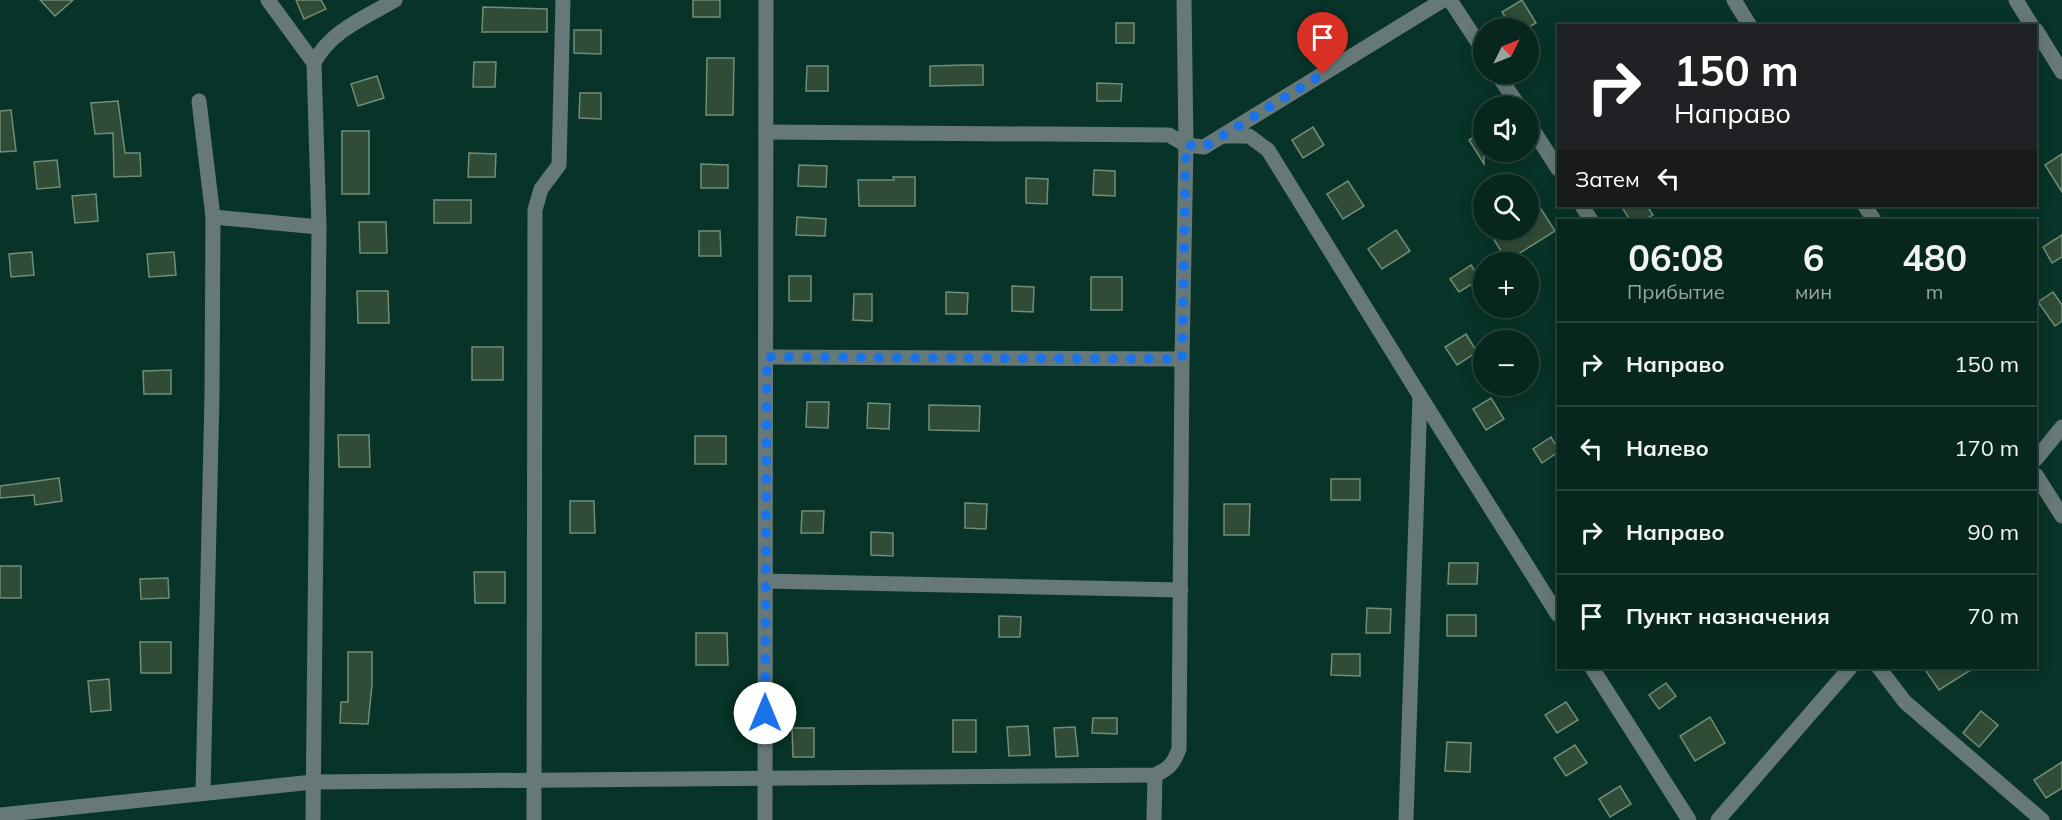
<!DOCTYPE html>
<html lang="ru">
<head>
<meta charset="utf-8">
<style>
	body { margin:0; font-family:Mulish,sans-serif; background:#0f2e27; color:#f1f3f6; height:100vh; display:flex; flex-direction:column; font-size:22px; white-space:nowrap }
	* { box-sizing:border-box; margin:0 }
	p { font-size:20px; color:#98a5a4 }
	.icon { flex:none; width:33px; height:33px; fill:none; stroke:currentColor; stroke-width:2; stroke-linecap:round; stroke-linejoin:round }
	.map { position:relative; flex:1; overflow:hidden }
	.sheet { position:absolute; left:1557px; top:219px; width:480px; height:450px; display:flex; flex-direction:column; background:#06261e; border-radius:0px; box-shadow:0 3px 15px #0003,0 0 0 2px #27433c }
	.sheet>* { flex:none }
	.top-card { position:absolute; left:1557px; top:24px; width:480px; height:183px; border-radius:0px; box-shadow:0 3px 15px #0003,0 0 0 2px #27433c; background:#202124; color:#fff; overflow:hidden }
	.needle { width:39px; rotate:47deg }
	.tools { position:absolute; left:1473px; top:18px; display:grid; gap:12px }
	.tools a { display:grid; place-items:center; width:66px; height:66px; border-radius:50%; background:#06261e; box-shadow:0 3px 15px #0003,0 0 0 2px #27433c; font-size:30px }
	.pin { position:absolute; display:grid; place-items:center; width:51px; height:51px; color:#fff; margin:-62px -26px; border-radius:50% 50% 50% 0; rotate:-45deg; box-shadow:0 0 6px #0007 }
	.pin .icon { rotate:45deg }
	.me { position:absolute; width:66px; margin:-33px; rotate:0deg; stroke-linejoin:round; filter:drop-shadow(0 0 4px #0008) }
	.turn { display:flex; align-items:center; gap:21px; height:126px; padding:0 18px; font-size:27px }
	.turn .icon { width:78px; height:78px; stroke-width:2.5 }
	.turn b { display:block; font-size:42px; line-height:51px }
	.then { display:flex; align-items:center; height:57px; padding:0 18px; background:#0003; gap:12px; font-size:22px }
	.eta { display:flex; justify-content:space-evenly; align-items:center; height:102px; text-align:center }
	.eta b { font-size:36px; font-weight:700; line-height:42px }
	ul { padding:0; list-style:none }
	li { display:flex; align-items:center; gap:18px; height:84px; padding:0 18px; border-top:2px solid #27433c }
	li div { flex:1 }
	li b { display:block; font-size:22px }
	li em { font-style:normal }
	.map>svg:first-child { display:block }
	.building { fill:#304b36; stroke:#708e76; stroke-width:1.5 }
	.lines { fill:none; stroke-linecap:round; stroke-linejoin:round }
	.minor { stroke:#667978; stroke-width:15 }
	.route { stroke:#1a73e8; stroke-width:10; stroke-dasharray:0 18 }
</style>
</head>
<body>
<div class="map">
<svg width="2062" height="820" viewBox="0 0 2062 820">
	<rect width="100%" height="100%" fill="#083328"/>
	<g class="building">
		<polygon points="40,0 73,0 55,16"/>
		<polygon points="296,0 321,0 326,9 304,19"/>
		<rect x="693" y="0" width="27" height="17"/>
		<polygon points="1522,0 1536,23 1527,28 1512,28 1502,12"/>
		<polygon points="483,7 547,9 547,32 482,32"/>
		<rect x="1116" y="23" width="18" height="20"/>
		<polygon points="574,30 601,30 601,54 574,53"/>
		<polygon points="707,58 734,58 733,115 706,115"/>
		<polygon points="474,62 496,62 495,87 473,87"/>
		<polygon points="966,65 983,65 983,85 930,86 930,66"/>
		<polygon points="807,66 828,66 828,91 806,91"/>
		<polygon points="377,76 384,98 358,106 351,84"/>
		<polygon points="1097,83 1122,84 1121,101 1097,101"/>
		<polygon points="580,93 601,93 601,119 579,118"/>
		<polygon points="118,101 125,153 140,153 141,176 114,177 113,133 95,134 91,103"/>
		<polygon points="11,110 16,151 0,152 0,111"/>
		<polygon points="1313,127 1324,145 1303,158 1292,140"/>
		<rect x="342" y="131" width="27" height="63"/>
		<polygon points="1484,131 1484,164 1469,140"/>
		<polygon points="469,153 496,154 495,177 468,177"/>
		<polygon points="2062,154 2062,192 2045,165"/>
		<polygon points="57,160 60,187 37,189 34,162"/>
		<polygon points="701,164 728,165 728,188 701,188"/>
		<polygon points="799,165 827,166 826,187 798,186"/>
		<polygon points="1094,170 1115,171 1115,196 1093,195"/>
		<polygon points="893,177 915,177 915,206 859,206 858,180 894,180"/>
		<polygon points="1026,178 1048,179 1047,204 1026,203"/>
		<polygon points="1348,181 1364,206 1343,219 1327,194"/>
		<polygon points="96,194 98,221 75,223 72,196"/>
		<rect x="434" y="200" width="37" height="23"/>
		<polygon points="1621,206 1647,206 1653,215 1644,220 1630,220"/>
		<polygon points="1541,209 1555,231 1507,261 1493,238 1507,230 1528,230 1528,216"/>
		<polygon points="797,217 826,219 825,236 796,235"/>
		<polygon points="359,222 386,222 387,253 360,253"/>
		<polygon points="1396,230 1410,251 1382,269 1368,249"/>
		<polygon points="699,231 720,231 721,256 699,256"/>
		<polygon points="2062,235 2062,257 2052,263 2043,247"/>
		<polygon points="32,252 34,275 11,277 9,254"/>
		<polygon points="174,252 176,275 149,277 147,254"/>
		<polygon points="1471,265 1480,279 1459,292 1450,279"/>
		<rect x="789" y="276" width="22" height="25"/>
		<rect x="1091" y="277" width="31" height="33"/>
		<polygon points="1012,286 1034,287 1033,312 1012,311"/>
		<polygon points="357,291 388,291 389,323 358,323"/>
		<polygon points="946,292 968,293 967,314 946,314"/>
		<polygon points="2053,292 2062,305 2062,321 2055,326 2038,302"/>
		<polygon points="854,294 872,294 872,321 853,320"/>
		<polygon points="1466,334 1477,352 1457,365 1445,347"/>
		<rect x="472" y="347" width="31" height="33"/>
		<polygon points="171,370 171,394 144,394 143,371"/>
		<polygon points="1491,398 1504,419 1486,430 1473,409"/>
		<polygon points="807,402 829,402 828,428 806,427"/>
		<polygon points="868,403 890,404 889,429 867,428"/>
		<polygon points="929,405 980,406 979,431 929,430"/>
		<polygon points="338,435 369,435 370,467 339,467"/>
		<rect x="695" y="436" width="31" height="28"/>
		<polygon points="1551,437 1558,449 1558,452 1542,463 1533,449"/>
		<polygon points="59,478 62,501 35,505 34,495 0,498 0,486"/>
		<rect x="1331" y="479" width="29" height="21"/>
		<polygon points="570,501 594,501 595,533 570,533"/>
		<polygon points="965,503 987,504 986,529 965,528"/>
		<polygon points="1224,504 1250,504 1249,535 1224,535"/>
		<polygon points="802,511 824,511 823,533 801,533"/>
		<polygon points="871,532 893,533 893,556 871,555"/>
		<polygon points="1449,563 1478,563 1477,584 1448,584"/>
		<rect x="0" y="566" width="21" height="32"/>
		<polygon points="474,572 505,572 505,603 475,603"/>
		<polygon points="168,578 169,598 141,599 140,579"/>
		<polygon points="1367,608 1391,609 1390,633 1366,633"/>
		<rect x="1447" y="615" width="29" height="21"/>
		<polygon points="999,616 1021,617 1020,637 999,637"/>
		<polygon points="696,633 727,633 728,665 696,665"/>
		<polygon points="140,642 171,642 171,673 141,673"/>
		<polygon points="348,652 372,652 372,685 368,724 340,723 341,702 348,702"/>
		<polygon points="1332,654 1360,654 1360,676 1331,675"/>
		<polygon points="1924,668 1974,668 1939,690"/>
		<polygon points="109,679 111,710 91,712 88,681"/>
		<polygon points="1666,683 1676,696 1659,709 1649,695"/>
		<polygon points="1566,702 1578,720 1557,733 1545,715"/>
		<polygon points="1981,711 1998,725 1979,747 1963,733"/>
		<polygon points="1710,717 1725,743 1695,761 1680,736"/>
		<polygon points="1093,718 1117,718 1117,734 1092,733"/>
		<rect x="953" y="720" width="23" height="32"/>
		<polygon points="1028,726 1030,755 1009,756 1007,727"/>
		<polygon points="1075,727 1078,756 1056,757 1054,728"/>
		<polygon points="792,728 814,728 814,757 793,757"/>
		<polygon points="1447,742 1471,743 1470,772 1445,771"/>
		<polygon points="1575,745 1587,763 1566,776 1554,758"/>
		<polygon points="2062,762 2062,788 2046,798 2034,780"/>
		<polygon points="1620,786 1631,804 1610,817 1599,799"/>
	</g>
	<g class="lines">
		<g class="minor">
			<polyline points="268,0 314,63"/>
			<polyline points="1450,0 1484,52"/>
			<polyline points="1734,0 1750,26"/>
			<polyline points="2016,0 2032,26"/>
			<polyline points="2036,30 2062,72"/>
			<polyline points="1497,74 1519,106"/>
			<polyline points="199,101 213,217 212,395 203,793"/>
			<polyline points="1528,122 1558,169"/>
			<polyline points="766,132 1169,135 1186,145 1204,147 1443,0"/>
			<polyline points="1224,136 1249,136 1268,150 1420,396 1558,615"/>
			<polyline points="1582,206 1591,220"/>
			<polyline points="1865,206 1874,220"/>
			<polyline points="213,217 319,227"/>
			<polyline points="767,357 1182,359"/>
			<polyline points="2036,459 2062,427"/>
			<polyline points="2036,475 2062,516"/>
			<polyline points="765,581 1181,590"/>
			<polyline points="1592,668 1689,820"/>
			<polyline points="1879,668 1905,702 2042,820"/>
			<path d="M0,815L313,782L1155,775C1169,769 1174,763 1179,749L1182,359L1186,145L1184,0"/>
			<path d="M313,820L319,227L314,63C330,31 366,17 395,0"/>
			<polyline points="534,820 535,210 541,189 559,165 563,0"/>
			<polyline points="765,820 766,0"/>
			<polyline points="1154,820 1155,775"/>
			<polyline points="1406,820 1420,396"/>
			<polyline points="1718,820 1850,668"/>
		</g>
	</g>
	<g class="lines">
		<polyline class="route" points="765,713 767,357 1182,359 1186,145 1204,147 1323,74"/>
	</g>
</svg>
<div class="tools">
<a><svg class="needle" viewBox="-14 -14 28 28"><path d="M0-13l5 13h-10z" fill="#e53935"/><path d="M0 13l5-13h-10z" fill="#98a5a4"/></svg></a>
<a><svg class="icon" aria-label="sound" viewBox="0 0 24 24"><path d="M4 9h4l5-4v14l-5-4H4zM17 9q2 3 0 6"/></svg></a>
<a><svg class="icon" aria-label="search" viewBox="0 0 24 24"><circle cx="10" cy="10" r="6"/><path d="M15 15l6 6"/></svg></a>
<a>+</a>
<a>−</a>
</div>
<div class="pin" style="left:1323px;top:74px;background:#d93025"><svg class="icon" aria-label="arrive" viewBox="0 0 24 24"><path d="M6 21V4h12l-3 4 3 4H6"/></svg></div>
<svg class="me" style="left:765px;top:713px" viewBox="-20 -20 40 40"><circle r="19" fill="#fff"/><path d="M0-13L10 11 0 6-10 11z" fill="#1a73e8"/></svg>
<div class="top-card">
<div class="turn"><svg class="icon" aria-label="right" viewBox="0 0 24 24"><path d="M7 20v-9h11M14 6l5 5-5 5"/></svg><div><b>150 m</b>Направо</div></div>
<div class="then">Затем<svg class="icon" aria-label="left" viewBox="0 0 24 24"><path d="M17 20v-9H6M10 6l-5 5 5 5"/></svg></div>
</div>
<section class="sheet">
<div class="eta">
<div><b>06:08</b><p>Прибытие</p></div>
<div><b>6</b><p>мин</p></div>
<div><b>480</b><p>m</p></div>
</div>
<ul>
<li><svg class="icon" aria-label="right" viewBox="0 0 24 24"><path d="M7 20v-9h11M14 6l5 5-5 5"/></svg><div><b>Направо</b></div><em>150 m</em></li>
<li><svg class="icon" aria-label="left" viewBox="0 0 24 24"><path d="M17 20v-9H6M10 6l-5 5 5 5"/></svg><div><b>Налево</b></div><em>170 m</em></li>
<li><svg class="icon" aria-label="right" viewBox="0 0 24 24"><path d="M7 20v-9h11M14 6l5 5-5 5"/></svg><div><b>Направо</b></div><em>90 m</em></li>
<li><svg class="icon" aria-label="arrive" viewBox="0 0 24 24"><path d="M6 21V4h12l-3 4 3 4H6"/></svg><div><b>Пункт назначения</b></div><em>70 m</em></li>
</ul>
</section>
</div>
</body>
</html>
